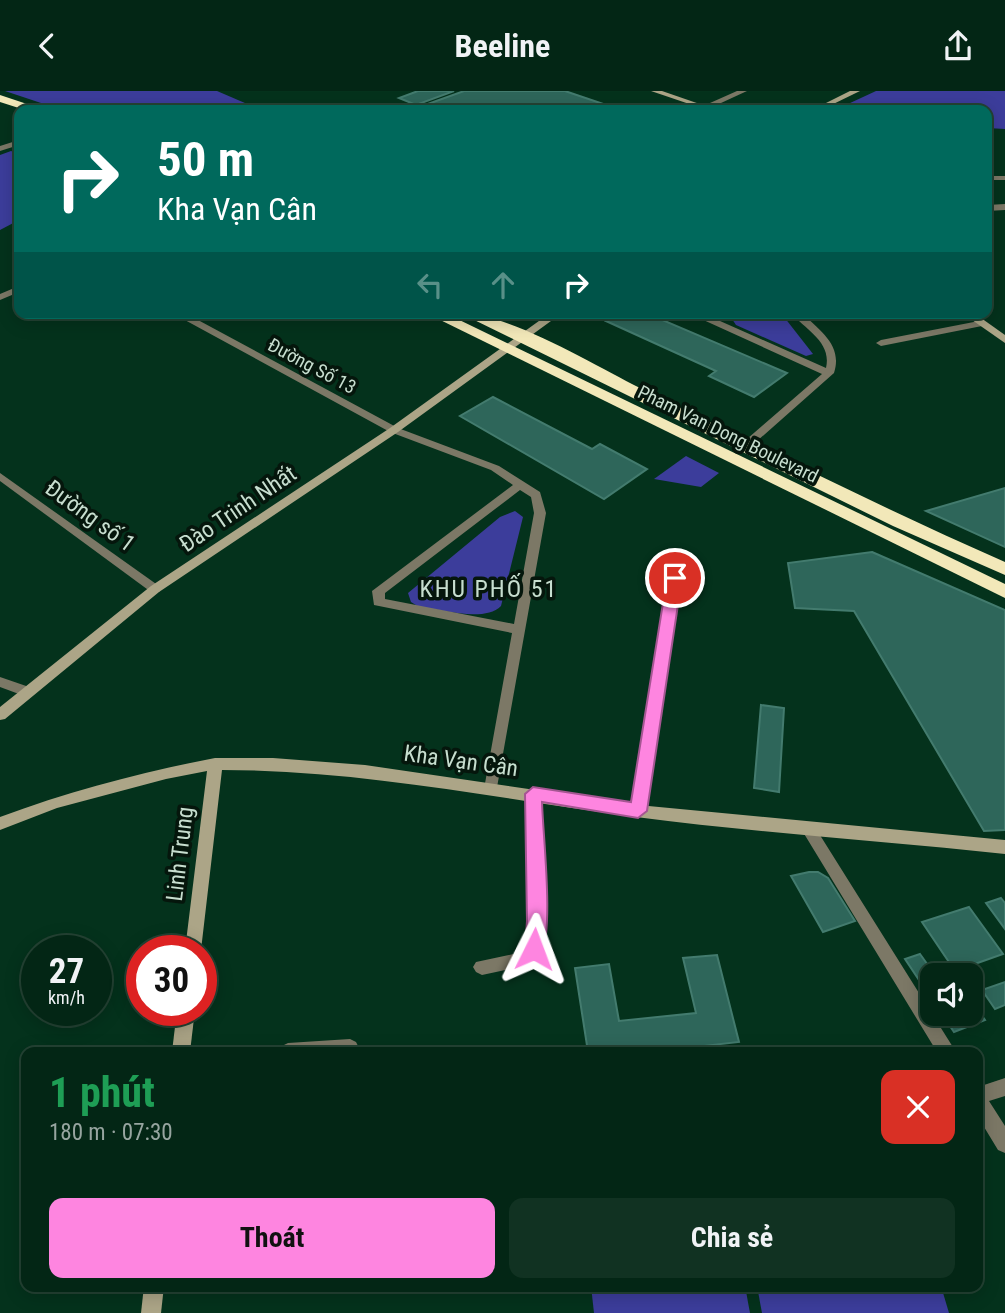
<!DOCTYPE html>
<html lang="vi">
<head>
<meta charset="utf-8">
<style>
	body { margin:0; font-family:"Roboto Condensed",sans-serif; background:#113222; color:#f1f3f6; height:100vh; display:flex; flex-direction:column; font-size:26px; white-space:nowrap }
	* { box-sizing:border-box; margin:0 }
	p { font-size:23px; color:#97a5a0 }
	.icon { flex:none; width:38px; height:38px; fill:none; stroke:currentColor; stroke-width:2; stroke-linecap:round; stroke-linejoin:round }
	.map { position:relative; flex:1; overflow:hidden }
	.sheet { position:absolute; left:21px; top:956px; width:962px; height:245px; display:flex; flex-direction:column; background:#032615; border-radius:14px; box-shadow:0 4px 18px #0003,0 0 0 2px #244334 }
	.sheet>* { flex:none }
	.hud { position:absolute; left:14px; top:14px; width:978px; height:214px; border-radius:14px; box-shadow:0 4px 18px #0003,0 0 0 2px #244334; background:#00695c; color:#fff; overflow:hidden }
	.fabs { position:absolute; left:920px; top:872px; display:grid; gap:14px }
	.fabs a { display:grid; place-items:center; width:63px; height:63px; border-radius:14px; background:#032615; box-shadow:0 4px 18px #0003,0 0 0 2px #244334; font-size:35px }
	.speed { position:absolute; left:21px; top:844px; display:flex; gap:14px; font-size:35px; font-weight:700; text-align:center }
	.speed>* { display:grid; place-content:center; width:91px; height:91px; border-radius:50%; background:#032615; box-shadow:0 4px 18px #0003,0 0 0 2px #244334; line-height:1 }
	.speed small { font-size:18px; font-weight:400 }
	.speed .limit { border:10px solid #d22; background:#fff; color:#111 }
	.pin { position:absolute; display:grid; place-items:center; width:60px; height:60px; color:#fff; margin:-30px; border:4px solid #fff; border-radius:50%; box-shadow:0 2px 7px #0007 }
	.me { position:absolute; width:77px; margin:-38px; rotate:3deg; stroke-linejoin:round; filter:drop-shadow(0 0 5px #0008) }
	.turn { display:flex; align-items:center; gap:24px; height:147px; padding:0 28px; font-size:32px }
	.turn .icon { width:91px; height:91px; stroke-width:2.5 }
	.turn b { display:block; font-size:49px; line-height:60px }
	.lanes { display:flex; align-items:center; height:66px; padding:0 28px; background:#0003; justify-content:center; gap:35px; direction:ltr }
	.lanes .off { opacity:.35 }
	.round { display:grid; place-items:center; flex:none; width:74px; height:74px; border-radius:14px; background:#113222 }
	.summary { display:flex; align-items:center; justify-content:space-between; height:119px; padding:0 28px }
	h1 { font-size:42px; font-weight:700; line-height:52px; color:#1e9e55 }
	.primary-button { display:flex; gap:14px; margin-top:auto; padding:14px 28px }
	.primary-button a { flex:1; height:80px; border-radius:14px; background:#fe85e0; color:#111; font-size:28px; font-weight:700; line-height:80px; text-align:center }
	.primary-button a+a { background:#113222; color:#f1f3f6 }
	header { display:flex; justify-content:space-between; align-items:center; height:91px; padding:0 28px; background:#032615; font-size:32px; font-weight:700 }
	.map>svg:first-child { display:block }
	.green { fill:#3c3d9b }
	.building { fill:#2e665a; stroke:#437b6e; stroke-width:2 }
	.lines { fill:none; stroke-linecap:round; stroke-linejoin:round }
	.street { fill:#7c7866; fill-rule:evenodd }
	.secondary { fill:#aca587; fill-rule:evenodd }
	.highway { fill:#f2e8b9; fill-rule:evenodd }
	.route { fill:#fe85e0; stroke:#a55692; stroke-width:2 }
	.labels { text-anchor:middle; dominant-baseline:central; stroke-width:7; stroke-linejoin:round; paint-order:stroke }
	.far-street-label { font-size:19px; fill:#c7decf; stroke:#05160c }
	.street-label { font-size:23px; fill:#c7decf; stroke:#05160c }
	.neighbourhood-label { font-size:24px; letter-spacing:2px; fill:#c7decf; stroke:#05160c }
</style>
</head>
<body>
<header><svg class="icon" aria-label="back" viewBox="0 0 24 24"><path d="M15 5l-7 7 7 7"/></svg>Beeline<svg class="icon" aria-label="share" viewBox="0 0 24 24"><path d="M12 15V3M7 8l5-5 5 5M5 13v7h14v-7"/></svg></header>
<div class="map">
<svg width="1005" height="1222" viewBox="0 0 1005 1222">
	<rect width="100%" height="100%" fill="#04321c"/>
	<g class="green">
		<polygon points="5,0 217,0 261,19 62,19"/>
		<polygon points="876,0 1005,0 1005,38 987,37 987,19 835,19"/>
		<polygon points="11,60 19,63 19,129 0,139 0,64"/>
		<polygon points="739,222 781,222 813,263 806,265 736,234 732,228"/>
		<polygon points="686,365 719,382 701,396 654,388"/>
		<path d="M515,420L523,426L501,515C484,532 441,518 419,516L411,511L408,502L500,426Z"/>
		<polygon points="591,1195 745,1195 750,1222 594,1222"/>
		<polygon points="757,1195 941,1195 949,1222 762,1222"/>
	</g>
	<g class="building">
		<polygon points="418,0 454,0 416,14 399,7"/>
		<polygon points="464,0 565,0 621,19 411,19"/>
		<polygon points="619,222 646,222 787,282 754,306 709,285 716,280 606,230"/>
		<polygon points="493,306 592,358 600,353 647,378 604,408 460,325"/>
		<polygon points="1005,397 1005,456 926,420"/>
		<polygon points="872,461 1005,519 1005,739 984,740 854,520 795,517 788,472"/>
		<polygon points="761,614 784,617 779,701 754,697"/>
		<polygon points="809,781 818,781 828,787 855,830 823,841 791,785"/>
		<polygon points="1001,807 1005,812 1005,838 986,812"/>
		<polygon points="969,816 1003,863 955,880 922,831"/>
		<polygon points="920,863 935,884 933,910 905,868"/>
		<polygon points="717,864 739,951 703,955 705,961 588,961 575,877 609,873 619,930 696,922 683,867"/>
		<polygon points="1005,891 1005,914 995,918 982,899"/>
		<polygon points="971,909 985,929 954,941 941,922 971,922"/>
	</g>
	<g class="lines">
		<g class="street">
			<polygon points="737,0 747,0 708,18 701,16"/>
			<polygon points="19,49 19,54 0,60 0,55"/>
			<polygon points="991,85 1005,85 1005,89 988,89 988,85"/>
			<polygon points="1005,113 1005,119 987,120 987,114"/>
			<polygon points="14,135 19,135 19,141 14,139"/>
			<polygon points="19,195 19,201 0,209 0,203"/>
			<path d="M172,222H185L398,337L499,375L540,401L546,422L496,702H486L484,698L512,542L374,514L372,500L513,394L491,379L390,341ZM520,399L531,406L534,422L514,533L385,508V502Z"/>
			<path d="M688,222H702L826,277C832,251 806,239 791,222H802C820,240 843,254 834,282L748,358H740V354L822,283Z"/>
			<polygon points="979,230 984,233 982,235 881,255 876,252 881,249"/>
			<polygon points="0,382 159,495 161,498 159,501 151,501 0,390"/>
			<polygon points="675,483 681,487 646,720 643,724 638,726 633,724 630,720 669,487"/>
			<polygon points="0,586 32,597 34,601 27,606 0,596"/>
			<polygon points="533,697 538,699 541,703 545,830 542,858 529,874 482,884 476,881 473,876 476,871 518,862 526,855 529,830 525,703 528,699"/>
			<polygon points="808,731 813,733 956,961 937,961 803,741 800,737 803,733"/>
			<polygon points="350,948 356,951 359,957 357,961 279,961 282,955 288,952"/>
			<polygon points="1005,987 1005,1005 989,1010 1005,1035 1005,1062 998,1059 978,1026 978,996"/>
		</g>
		<g class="secondary">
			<polygon points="651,0 662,0 717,19 707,19"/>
			<polygon points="850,0 860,0 821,19 812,19"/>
			<polygon points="550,222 562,222 398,341 159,501 5,628 0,629 0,616 151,495 390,337"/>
			<polygon points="962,222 974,222 1005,244 1005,252"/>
			<path d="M215,667H273L365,674L638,714L1005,749V763C882,750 759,742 636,726C498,708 362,679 222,679L201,859H185L207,680L166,688L57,717L0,739V726C70,700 142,681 215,667Z"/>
			<polygon points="177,919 195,919 190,961 172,961"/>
			<polygon points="144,1195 164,1195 161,1222 141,1222"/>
		</g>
		<g class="highway">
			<polygon points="0,4 39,17 40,19 25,19 0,11"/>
			<polygon points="426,222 445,222 1005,493 1005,507"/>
			<path d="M460,222C509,222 594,274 640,297C761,356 882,417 1005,471V484L893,435Z"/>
		</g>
	</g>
	<path class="route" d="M675,482L682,487L647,720L638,727L542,711C543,746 554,837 541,864L534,867L528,864L525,858L527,830L525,703L533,696L631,711L667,487Z"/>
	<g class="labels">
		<g class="far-street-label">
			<text transform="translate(312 275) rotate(28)">Đường Số 13</text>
			<text transform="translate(728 343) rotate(26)">Pham Van Dong Boulevard</text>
		</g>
		<g class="street-label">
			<text transform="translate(238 418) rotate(-34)">Đào Trinh Nhất</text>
			<text transform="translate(90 425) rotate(36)">Đường số 1</text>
			<text transform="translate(461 670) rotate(8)">Kha Vạn Cân</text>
			<text transform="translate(180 763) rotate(-83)">Linh Trung</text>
		</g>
		<g class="neighbourhood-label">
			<text x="489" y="498">KHU PHỐ 51</text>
		</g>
	</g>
</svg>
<div class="fabs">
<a><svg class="icon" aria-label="sound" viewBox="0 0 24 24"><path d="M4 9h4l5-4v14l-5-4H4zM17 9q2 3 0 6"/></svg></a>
</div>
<div class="speed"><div>27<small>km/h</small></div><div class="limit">30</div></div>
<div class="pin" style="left:675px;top:487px;background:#d93025"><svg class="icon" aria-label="arrive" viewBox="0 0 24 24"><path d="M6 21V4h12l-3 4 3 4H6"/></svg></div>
<svg class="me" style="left:534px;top:858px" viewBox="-20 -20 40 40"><path d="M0-17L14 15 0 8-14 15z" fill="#fe85e0" stroke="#fff" stroke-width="4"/></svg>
<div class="hud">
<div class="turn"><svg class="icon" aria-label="right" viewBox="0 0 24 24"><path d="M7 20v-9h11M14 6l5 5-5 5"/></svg><div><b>50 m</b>Kha Vạn Cân</div></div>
<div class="lanes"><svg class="icon off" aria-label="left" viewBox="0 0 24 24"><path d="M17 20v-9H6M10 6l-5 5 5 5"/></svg><svg class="icon off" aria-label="ahead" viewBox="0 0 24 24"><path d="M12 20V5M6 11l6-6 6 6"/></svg><svg class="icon" aria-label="right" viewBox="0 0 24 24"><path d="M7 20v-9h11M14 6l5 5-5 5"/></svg></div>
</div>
<section class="sheet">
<div class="summary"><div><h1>1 phút</h1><p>180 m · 07:30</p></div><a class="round" style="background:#d93025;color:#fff"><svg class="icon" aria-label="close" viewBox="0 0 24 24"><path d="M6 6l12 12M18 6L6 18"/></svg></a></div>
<div class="primary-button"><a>Thoát</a><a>Chia sẻ</a></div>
</section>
</div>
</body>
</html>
